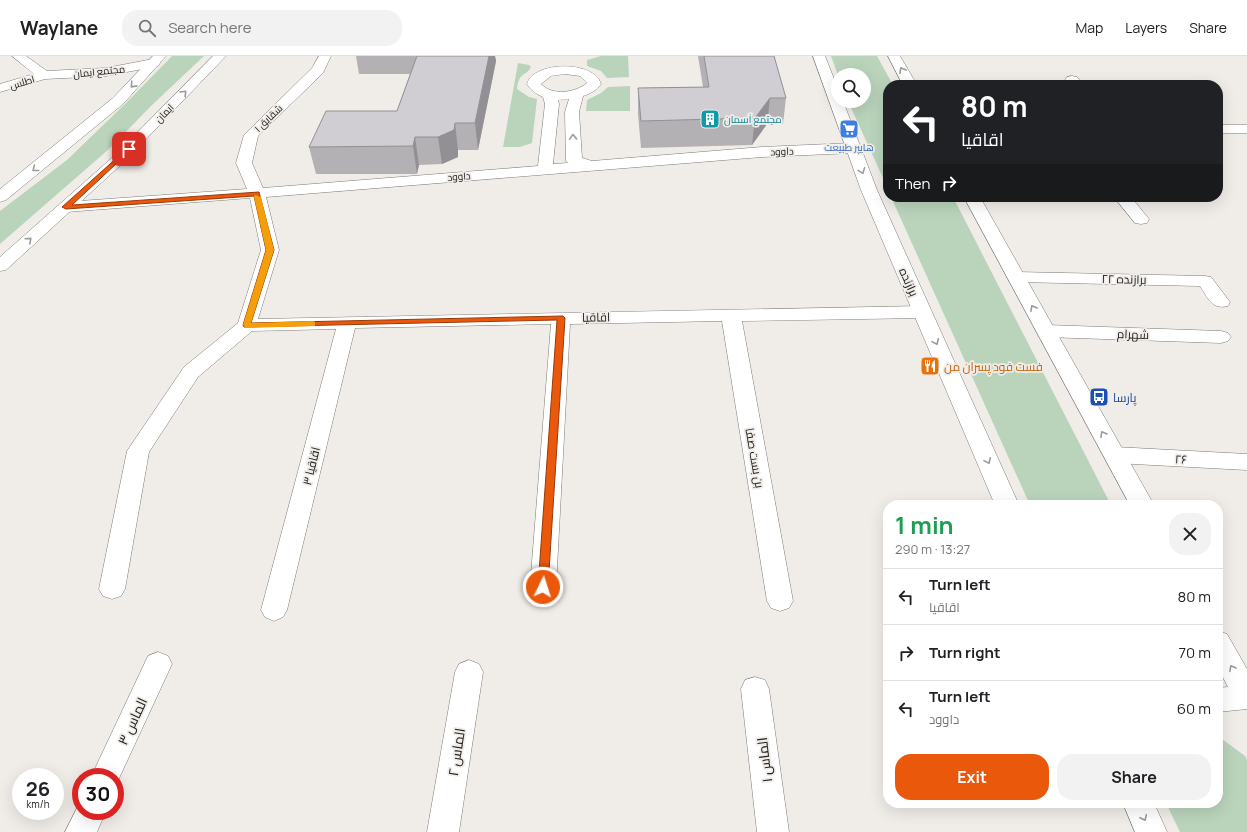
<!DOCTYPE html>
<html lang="en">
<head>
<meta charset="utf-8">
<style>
	body { margin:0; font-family:Manrope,Cairo,sans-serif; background:#f2f2f2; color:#202124; height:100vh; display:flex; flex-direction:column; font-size:15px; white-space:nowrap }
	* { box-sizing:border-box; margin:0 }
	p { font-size:13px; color:#757577 }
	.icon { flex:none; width:22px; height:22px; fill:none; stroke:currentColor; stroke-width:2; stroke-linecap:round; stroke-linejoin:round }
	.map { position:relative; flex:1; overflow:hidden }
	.panel { position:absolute; left:883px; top:444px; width:340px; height:308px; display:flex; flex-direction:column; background:#fff; border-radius:16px; box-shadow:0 4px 16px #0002 }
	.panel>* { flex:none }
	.top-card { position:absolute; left:883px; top:24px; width:340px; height:122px; border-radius:16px; box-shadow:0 4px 16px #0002; background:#202124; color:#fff; overflow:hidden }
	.buttons { position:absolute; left:831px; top:12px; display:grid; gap:8px }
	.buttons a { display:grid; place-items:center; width:40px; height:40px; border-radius:50%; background:#fff; box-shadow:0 4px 16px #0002; font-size:20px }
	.speed { position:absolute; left:12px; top:712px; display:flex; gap:8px; font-size:20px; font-weight:700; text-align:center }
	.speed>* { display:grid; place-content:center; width:52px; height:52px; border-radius:50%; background:#fff; box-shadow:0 4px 16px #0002; line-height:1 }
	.speed small { font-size:10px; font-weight:400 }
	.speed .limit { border:6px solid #d22; background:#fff; color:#111 }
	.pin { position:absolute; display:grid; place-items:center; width:34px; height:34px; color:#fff; margin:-17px; border-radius:8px; box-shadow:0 2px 6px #0006 }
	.me { position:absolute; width:44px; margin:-22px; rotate:4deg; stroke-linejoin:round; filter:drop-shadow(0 0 3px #0008) }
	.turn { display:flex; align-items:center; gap:14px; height:84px; padding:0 12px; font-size:18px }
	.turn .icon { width:52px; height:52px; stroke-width:2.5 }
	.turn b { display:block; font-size:28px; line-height:34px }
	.then { display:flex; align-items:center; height:38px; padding:0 12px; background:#0003; gap:8px; font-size:15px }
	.round { display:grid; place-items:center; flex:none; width:42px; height:42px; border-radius:16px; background:#f2f2f2 }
	.head { display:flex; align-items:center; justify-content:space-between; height:68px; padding:0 12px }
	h1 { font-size:24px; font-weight:700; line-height:30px; color:#1e9e55 }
	.action { display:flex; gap:8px; margin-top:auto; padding:8px 12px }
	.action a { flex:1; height:46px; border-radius:16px; background:#ea580c; color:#fff; font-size:16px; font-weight:700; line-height:46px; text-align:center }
	.action a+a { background:#f2f2f2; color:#202124 }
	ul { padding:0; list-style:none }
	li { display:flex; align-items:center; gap:12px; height:56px; padding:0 12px; border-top:1px solid #e0e0e0 }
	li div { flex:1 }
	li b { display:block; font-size:15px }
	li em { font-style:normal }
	header { display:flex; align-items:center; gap:24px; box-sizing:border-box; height:56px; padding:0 20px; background:#fff; border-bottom:1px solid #e0e0e0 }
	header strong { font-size:19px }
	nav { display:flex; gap:22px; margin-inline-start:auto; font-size:14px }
	.search { width:280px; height:36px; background:#f2f2f2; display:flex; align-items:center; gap:10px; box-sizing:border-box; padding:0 14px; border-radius:16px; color:#757577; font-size:15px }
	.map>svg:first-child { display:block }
	.green { fill:#bad4bc }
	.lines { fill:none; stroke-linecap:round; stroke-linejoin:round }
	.street-casing { stroke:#7d7b77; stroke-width:1 }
	.secondary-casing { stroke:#7d7b77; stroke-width:1 }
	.street { fill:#fff; fill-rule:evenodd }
	.secondary { fill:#fff; fill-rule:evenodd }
	.wall { fill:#b4b1b5 }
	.shaded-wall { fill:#929094 }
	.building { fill:#d1ced3; stroke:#929094 }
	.oneway { stroke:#9c9b9b }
	.route { fill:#ea580c; stroke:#983908 }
	.slow { fill:#f59e0b }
	.labels { text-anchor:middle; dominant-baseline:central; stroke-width:3.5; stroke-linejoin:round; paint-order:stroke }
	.far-street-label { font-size:10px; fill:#222120; stroke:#f0ede9 }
	.far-culture-label { font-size:10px; fill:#0d838f; stroke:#f0ede9; text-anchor:start }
	.far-shop-label { font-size:10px; fill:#366cbe; stroke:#f0ede9 }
	.street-label { font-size:12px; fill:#222120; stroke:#f0ede9 }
	.food-label { font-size:12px; fill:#c56008; stroke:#f0ede9; text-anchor:start }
	.transit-label { font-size:12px; fill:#164399; stroke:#f0ede9; text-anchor:start }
	.near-street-label { font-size:14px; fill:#222120; stroke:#f0ede9 }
</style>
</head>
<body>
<header>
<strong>Waylane</strong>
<div class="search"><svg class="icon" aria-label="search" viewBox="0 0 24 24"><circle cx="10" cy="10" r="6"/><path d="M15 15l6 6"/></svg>Search here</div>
<nav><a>Map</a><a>Layers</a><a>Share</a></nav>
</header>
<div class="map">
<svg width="1247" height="776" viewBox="0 0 1247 776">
	<rect width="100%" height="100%" fill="#f0ede9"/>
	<g class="green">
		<polygon points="172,0 204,0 151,50 109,93 0,188 0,155 67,104 126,47"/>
		<polygon points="601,0 628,0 629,21 607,22 601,15 587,10 587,4"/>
		<polygon points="831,0 877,0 893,29 888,29 888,133 848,45 864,45 864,19 838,19"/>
		<path d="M518,7L529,9L531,11C526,21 519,15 517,33L529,41L537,43L532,87L520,91H503Z"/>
		<polygon points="630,30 630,55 586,55 587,44 601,37 608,31"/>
		<polygon points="891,141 953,141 1111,449 1030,449"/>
		<polygon points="1218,680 1245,700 1247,704 1247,776 1180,776 1166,747 1218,747"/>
	</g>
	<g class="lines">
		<g class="street-casing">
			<g id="street">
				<polygon points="12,0 26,0 47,15 106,12 153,3 158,4 160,7 158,10 153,11 106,20 45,23 0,36 0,28 34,18"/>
				<path d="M319,0H331L323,17L258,80L252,107L263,132L538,110L545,48L543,41C536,38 531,34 527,28C533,5 594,4 601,28C597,34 590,38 583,40L579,56L582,102L592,105L762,91L853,87L858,89L861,92L858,95L853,97L762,101L266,141L279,194L258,263L922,250L929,252L931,256L929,260L922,262L742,265L793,545L789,552L780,555L771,552L767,545L722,265L570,268L556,531L552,538L543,541L534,538L530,531L551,268L355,272L287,554L283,561L274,565L265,561L261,554L336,273L252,275L198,321L149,396L125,533L121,540L112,543L103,540L99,533L127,395L184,311L238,267L261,194L250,142L66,156L60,154L58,151L60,148L66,146L247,133L236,107L244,79L312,12ZM565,18L580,20L587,27C575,37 552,40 541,28L551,20ZM569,43L565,56L566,105L568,107L553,108L559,48L558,44Z"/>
				<polygon points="1072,20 1077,21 1083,29 1069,29 1065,24 1067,21"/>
				<polygon points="1114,141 1131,141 1149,163 1147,167 1141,168 1135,167"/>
				<path d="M1016,216L1205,220L1211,221L1230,246L1228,250C1212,254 1208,242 1200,230L1016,226L1010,225L1007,221L1010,217Z"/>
				<polygon points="1046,269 1221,275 1228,277 1231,281 1228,285 1221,287 1046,281 1039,279 1036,275 1039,271"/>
				<polygon points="1115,391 1247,398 1247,414 1115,407 1107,405 1104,399 1107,393"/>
				<polygon points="158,596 168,600 172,608 115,731 115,721 91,721 148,600"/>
				<polygon points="469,604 479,608 483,616 459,776 427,776 455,616 459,608"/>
				<polygon points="755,621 765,624 769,633 789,776 757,776 741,633 745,624"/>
				<polygon points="81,744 81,755 106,755 97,776 65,776"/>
			</g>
		</g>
		<g class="secondary-casing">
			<g id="secondary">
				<polygon points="153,0 166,0 123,48 6,144 0,146 0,133 113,42"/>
				<polygon points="213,0 226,0 124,106 6,214 0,215 0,201 114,100"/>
				<polygon points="813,0 825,0 838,33 838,45 843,45 877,134 1019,449 995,449 861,134"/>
				<polygon points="888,0 900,0 917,29 903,29"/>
				<rect x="1218" y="69" width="29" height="8"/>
				<polygon points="964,141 980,141 1154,449 1130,449"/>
				<polygon points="1218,575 1227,578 1247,613 1247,653 1218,656 1218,632 1228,631 1218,612"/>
				<polygon points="1123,747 1154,747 1167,776 1135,776"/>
			</g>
		</g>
		<use href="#street" class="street"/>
		<use href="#secondary" class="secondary"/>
	</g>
	<g class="wall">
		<polygon points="356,0 495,0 496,5 478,94 458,94 458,101 442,108 419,109 417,118 316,118 309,91 397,55 410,18 359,18"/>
		<polygon points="698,0 774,0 786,42 783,68 767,68 752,89 641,92 638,58 638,32 703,31"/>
	</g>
	<g class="shaded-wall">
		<polygon points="489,0 495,0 496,5 478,94 475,67"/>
		<polygon points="770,42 767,68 752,89 755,62"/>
		<polygon points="455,67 458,94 458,101 442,108 438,81"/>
		<polygon points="415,81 419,109 417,118 413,90"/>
	</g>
	<g class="building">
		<polygon points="417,0 489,0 475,67 455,67 454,74 438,81 415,81 413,90 309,91 326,55 397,55"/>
		<polygon points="704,0 774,0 786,42 770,42 755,62 641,65 638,32 709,31"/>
	</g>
	<defs><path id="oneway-chevron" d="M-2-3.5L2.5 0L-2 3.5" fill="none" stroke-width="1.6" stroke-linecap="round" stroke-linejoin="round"/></defs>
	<g class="oneway">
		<use href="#oneway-chevron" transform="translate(902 14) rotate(-119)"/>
		<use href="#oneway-chevron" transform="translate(133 29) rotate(132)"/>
		<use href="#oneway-chevron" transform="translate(184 37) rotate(-46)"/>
		<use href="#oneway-chevron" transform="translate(573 81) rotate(-92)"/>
		<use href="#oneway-chevron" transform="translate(35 113) rotate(141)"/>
		<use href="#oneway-chevron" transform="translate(862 115) rotate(69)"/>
		<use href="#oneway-chevron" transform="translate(29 184) rotate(-42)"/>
		<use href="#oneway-chevron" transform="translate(1033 252) rotate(-119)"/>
		<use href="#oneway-chevron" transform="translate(936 286) rotate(66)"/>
		<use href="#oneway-chevron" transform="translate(1103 378) rotate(-119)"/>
		<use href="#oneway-chevron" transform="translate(988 405) rotate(66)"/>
		<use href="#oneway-chevron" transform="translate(1232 612) rotate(-119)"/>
		<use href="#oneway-chevron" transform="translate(1144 762) rotate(65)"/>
	</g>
	<polygon class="route" points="129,91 132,93 131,94 72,149 259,136 274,194 251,267 563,260 565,262 548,531 547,534 543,536 539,534 538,531 557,264 244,271 243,269 266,194 254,140 66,153 62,151"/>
	<polygon class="slow" points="255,139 261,141 274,194 251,267 313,265 315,266 315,270 246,272 243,269 266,194 254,141"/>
	<defs>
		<g id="building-square" transform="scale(1)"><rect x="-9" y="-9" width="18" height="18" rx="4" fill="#0f9aa8" stroke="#f0ede9"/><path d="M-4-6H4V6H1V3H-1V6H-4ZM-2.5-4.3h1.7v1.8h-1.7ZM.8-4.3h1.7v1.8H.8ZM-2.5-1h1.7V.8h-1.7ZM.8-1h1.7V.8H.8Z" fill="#fff"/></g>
		<g id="supermarket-square" transform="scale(1)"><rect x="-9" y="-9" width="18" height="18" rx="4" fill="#3f7fe0" stroke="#f0ede9"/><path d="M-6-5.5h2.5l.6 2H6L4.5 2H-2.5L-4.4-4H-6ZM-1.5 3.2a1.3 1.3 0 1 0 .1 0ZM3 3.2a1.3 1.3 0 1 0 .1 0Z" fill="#fff"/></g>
		<g id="restaurant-square" transform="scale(1)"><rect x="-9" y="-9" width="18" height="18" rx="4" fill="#e8710a" stroke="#f0ede9"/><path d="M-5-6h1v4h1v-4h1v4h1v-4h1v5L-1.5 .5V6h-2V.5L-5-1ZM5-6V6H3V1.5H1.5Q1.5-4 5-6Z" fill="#fff"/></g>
		<g id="bus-square" transform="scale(1)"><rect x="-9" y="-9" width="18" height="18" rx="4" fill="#1a4fb4" stroke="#f0ede9"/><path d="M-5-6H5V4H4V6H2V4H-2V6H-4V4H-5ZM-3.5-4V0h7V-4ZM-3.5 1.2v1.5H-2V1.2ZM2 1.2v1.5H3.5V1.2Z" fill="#fff"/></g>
	</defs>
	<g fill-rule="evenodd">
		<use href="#building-square" x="710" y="63"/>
		<use href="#supermarket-square" x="849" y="73"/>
		<use href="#restaurant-square" x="930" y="310"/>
		<use href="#bus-square" x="1099" y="341"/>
	</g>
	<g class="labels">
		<g class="far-street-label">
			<text transform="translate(99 15) rotate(-6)">مجتمع ایمان</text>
			<text transform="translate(22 26) rotate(-17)">اطلس</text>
			<text transform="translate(164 57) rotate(-46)">ایمان</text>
			<text transform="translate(268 62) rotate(-44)">شقایق ۱</text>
			<text transform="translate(782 95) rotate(-2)">داوود</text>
			<text transform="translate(459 120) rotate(-5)">داوود</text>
		</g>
		<g class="far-culture-label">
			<text x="724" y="63">مجتمع آسمان</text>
		</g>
		<g class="far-shop-label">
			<text x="849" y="91">هایپر طبیعت</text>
		</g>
		<g class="street-label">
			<text transform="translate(1124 223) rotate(1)">برازنده ۲۲</text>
			<text transform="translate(909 226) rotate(66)">برازنده</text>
			<text transform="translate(596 261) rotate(-1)">اقاقیا</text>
			<text transform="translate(1133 278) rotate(2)">شهرام</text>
			<text transform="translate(755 402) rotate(80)">بن بست صفا</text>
			<text transform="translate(1181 403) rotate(3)">۲۶</text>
			<text transform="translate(311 410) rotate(-76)">اقاقیا ۳</text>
		</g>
		<g class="food-label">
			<text x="944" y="310">فست فود پسران من</text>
		</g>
		<g class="transit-label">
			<text x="1113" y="341">پارسا</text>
		</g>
		<g class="near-street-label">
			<text transform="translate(132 665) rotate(-65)">الماس ۳</text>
			<text transform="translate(456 696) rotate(-81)">الماس ۲</text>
			<text transform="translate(764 704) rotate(-97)">الماس ۱</text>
		</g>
	</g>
</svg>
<div class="buttons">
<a><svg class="icon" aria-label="search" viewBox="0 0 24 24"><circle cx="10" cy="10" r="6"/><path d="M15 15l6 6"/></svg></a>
</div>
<div class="speed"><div>26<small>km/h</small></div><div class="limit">30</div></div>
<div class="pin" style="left:129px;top:93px;background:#d93025"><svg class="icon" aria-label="arrive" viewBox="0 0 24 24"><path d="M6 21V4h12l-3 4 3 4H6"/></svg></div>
<svg class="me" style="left:543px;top:531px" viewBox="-20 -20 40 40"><circle r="17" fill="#ea580c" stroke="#fff" stroke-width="3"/><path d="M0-11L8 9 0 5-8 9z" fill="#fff"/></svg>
<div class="top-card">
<div class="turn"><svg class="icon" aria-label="left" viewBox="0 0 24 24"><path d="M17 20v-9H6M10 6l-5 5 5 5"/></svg><div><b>80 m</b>اقاقیا</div></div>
<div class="then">Then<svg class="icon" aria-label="right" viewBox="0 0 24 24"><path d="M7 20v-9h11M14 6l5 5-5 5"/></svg></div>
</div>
<section class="panel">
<div class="head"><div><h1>1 min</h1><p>290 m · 13:27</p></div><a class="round"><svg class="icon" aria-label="close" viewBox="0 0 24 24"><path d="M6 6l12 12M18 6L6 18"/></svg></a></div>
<ul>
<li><svg class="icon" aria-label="left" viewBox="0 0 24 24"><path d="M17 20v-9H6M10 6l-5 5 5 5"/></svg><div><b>Turn left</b><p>اقاقیا</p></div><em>80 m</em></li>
<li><svg class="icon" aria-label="right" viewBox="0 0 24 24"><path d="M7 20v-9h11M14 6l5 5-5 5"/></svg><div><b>Turn right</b></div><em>70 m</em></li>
<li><svg class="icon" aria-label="left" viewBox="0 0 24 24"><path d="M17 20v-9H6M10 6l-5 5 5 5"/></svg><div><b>Turn left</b><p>داوود</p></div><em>60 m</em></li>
</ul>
<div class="action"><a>Exit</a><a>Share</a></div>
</section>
</div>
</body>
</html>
